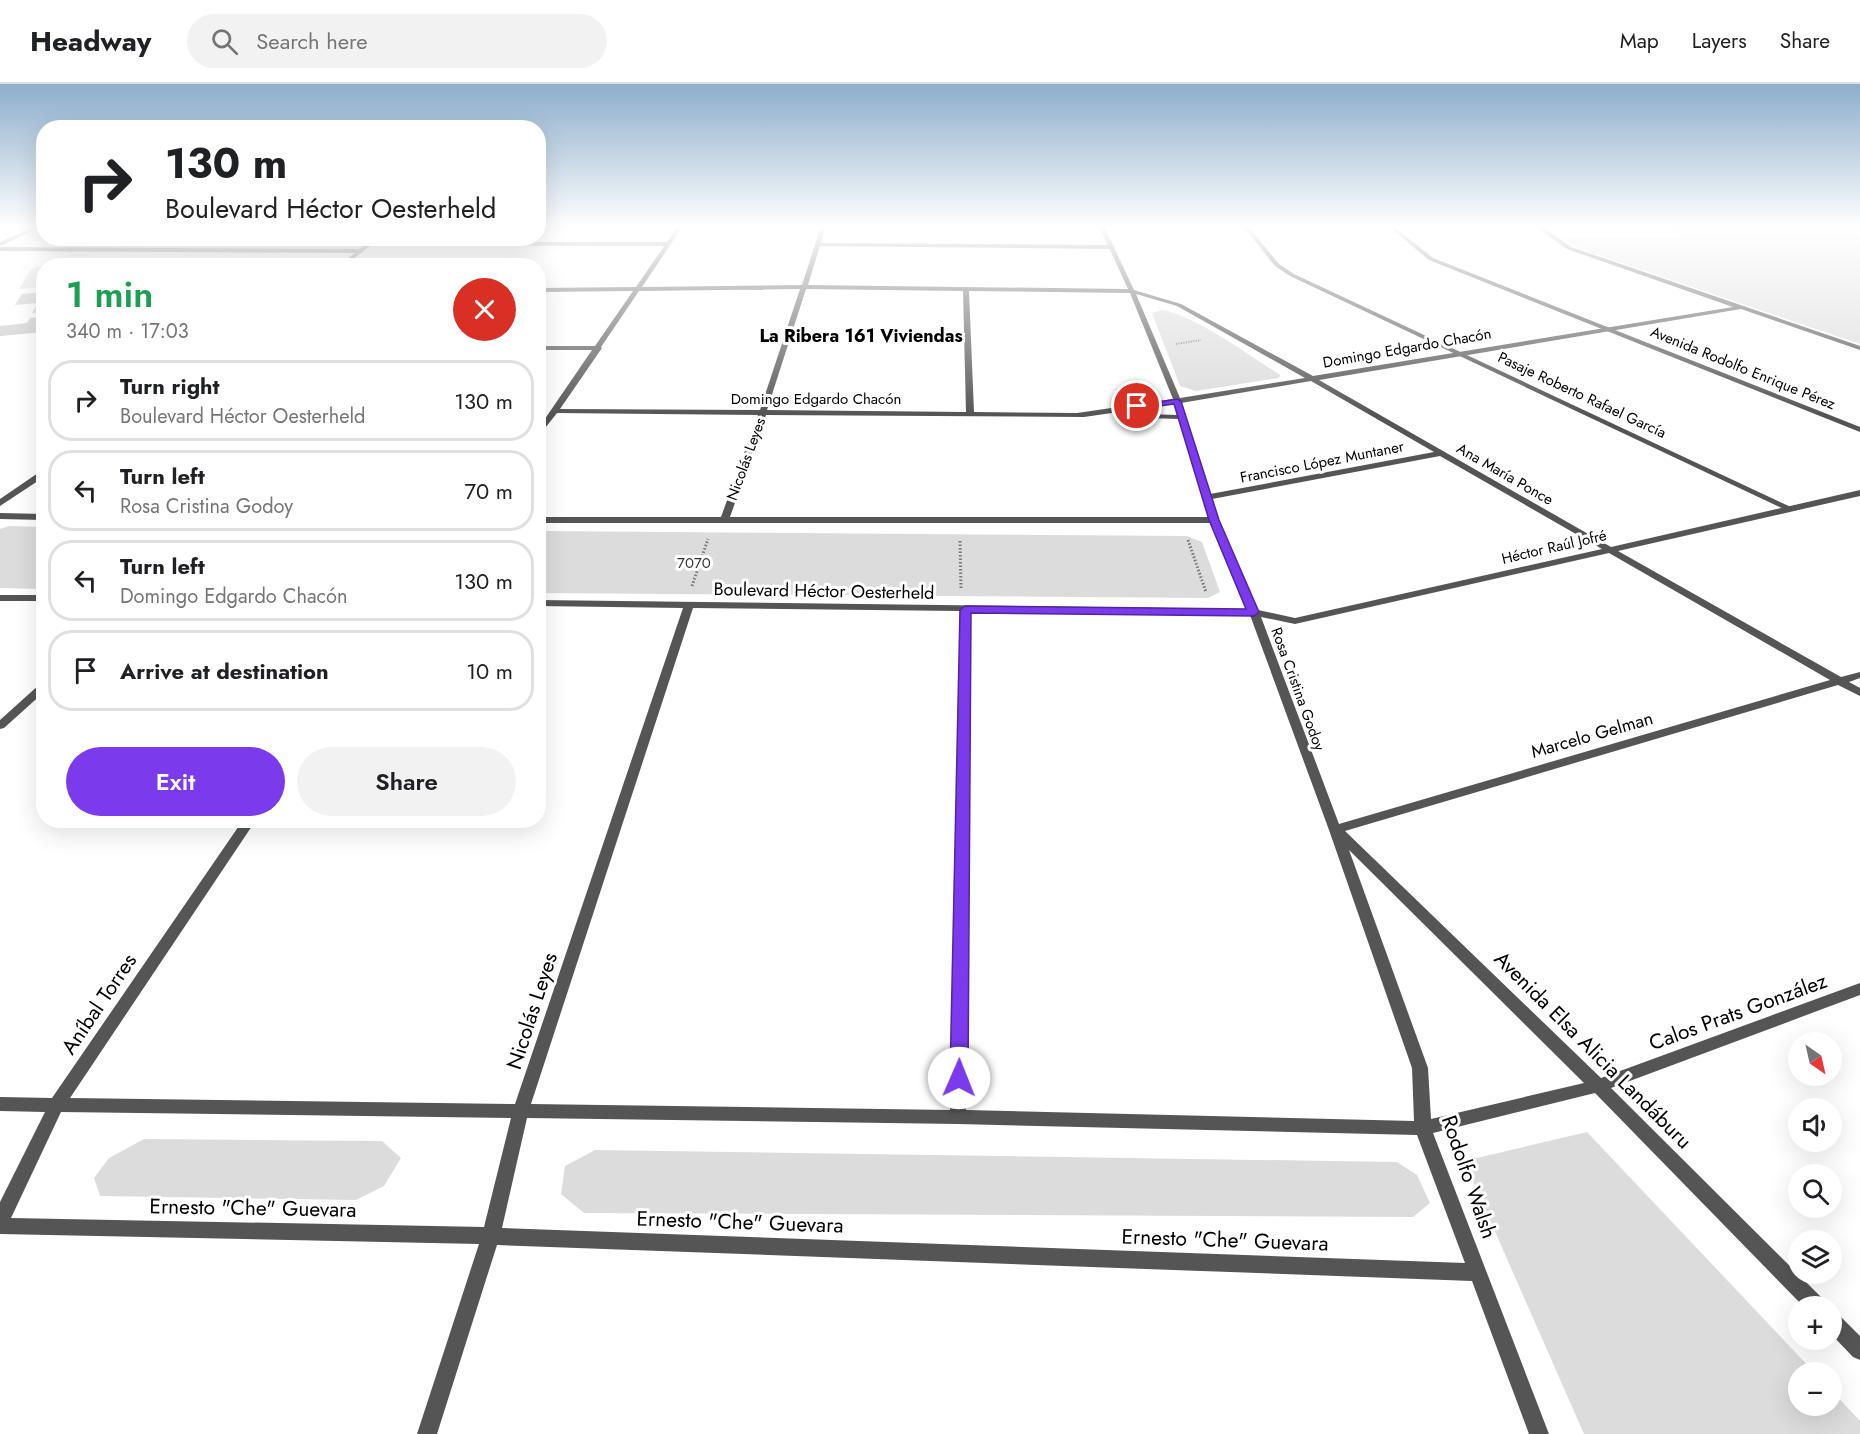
<!DOCTYPE html>
<html lang="en">
<head>
<meta charset="utf-8">
<style>
	body { margin:0; font-family:Jost,sans-serif; background:#f2f2f2; color:#202124; height:100vh; display:flex; flex-direction:column; font-size:22px; white-space:nowrap }
	* { box-sizing:border-box; margin:0 }
	p { font-size:20px; color:#757577 }
	.icon { flex:none; width:33px; height:33px; fill:none; stroke:currentColor; stroke-width:2; stroke-linecap:round; stroke-linejoin:round }
	.map { position:relative; flex:1; overflow:hidden }
	.drawer { position:absolute; left:36px; top:174px; width:510px; height:570px; display:flex; flex-direction:column; background:#fff; border-radius:24px; box-shadow:0 6px 24px #0002 }
	.drawer>* { flex:none }
	.top-card { position:absolute; left:36px; top:36px; width:510px; height:126px; border-radius:24px; box-shadow:0 6px 24px #0002; background:#fff; color:#202124; overflow:hidden }
	.needle { width:39px; rotate:146deg }
	.tools { position:absolute; left:1788px; top:948px; display:grid; gap:12px }
	.tools a { display:grid; place-items:center; width:54px; height:54px; border-radius:50%; background:#fff; box-shadow:0 6px 24px #0002; font-size:30px }
	.pin { position:absolute; display:grid; place-items:center; width:51px; height:51px; color:#fff; margin:-26px; border:3px solid #fff; border-radius:50%; box-shadow:0 2px 6px #0007 }
	.me { position:absolute; width:66px; margin:-33px; rotate:1deg; stroke-linejoin:round; filter:drop-shadow(0 0 4px #0008) }
	.turn { display:flex; align-items:center; gap:21px; height:126px; padding:0 30px; font-size:27px }
	.turn .icon { width:78px; height:78px; stroke-width:2.5 }
	.turn b { display:block; font-size:42px; line-height:51px }
	.round { display:grid; place-items:center; flex:none; width:63px; height:63px; border-radius:32px; background:#f2f2f2 }
	.summary { display:flex; align-items:center; justify-content:space-between; height:102px; padding:0 30px }
	h1 { font-size:36px; font-weight:600; line-height:45px; color:#1e9e55 }
	.button { display:flex; gap:12px; margin-top:auto; padding:12px 30px }
	.button a { flex:1; height:69px; border-radius:36px; background:#7c3aed; color:#fff; font-size:24px; font-weight:600; line-height:69px; text-align:center }
	.button a+a { background:#f2f2f2; color:#202124 }
	ul { padding:0; list-style:none }
	li { display:flex; align-items:center; gap:18px; height:81px; margin:0 12px 9px; padding:0 18px; border:3px solid #e0e0e0; border-radius:24px }
	li div { flex:1 }
	li b { display:block; font-size:22px }
	li em { font-style:normal }
	header { display:flex; align-items:center; gap:36px; box-sizing:border-box; height:84px; padding:0 30px; background:#fff; border-bottom:2px solid #e0e0e0 }
	header strong { font-size:28px }
	nav { display:flex; gap:33px; margin-inline-start:auto; font-size:21px }
	.search { width:420px; height:54px; background:#f2f2f2; display:flex; align-items:center; gap:15px; box-sizing:border-box; padding:0 21px; border-radius:33px; color:#757577; font-size:22px }
	.map>svg:first-child { display:block }
	.green { fill:#dcdcdc }
	.building { fill:#c4c4c4 }
	.lines { fill:none; stroke-linecap:round; stroke-linejoin:round }
	.path-far1 { stroke:#777; stroke-width:2; stroke-dasharray:1 1.5; stroke-linecap:butt }
	.path { stroke:#777; stroke-width:3; stroke-dasharray:1.5 2; stroke-linecap:butt }
	.service { fill:#555; fill-rule:evenodd }
	.minor { fill:#555; fill-rule:evenodd }
	.tertiary { fill:#555; fill-rule:evenodd }
	.route { fill:#7c3aed; stroke:#51269a; stroke-width:1.5 }
	.labels { text-anchor:middle; dominant-baseline:central; stroke-width:6; stroke-linejoin:round; paint-order:stroke }
	.far-street-label { font-size:15px; fill:#000; stroke:#fff }
	.far-park-label { font-size:15px; fill:#333; stroke:#fff }
	.far-quarter-label { font-size:18px; font-weight:bold; fill:#000; stroke:#fff }
	.street-label { font-size:18px; fill:#000; stroke:#fff }
	.near-street-label { font-size:21px; fill:#000; stroke:#fff }
</style>
</head>
<body>
<header>
<strong>Headway</strong>
<div class="search"><svg class="icon" aria-label="search" viewBox="0 0 24 24"><circle cx="10" cy="10" r="6"/><path d="M15 15l6 6"/></svg>Search here</div>
<nav><a>Map</a><a>Layers</a><a>Share</a></nav>
</header>
<div class="map">
<svg width="1860" height="1350" viewBox="0 0 1860 1350">
	<rect width="100%" height="100%" fill="#fff"/>
	<g class="green">
		<polygon points="1663,142 1830,142 1860,146 1860,260 1580,165 1563,154 1682,154"/>
		<polygon points="43,182 43,203 19,205 32,184"/>
		<path d="M1162,226C1197,232 1248,271 1280,291L1279,294L1196,307L1180,302L1152,229Z"/>
		<polygon points="9,442 43,443 43,505 0,504 0,445"/>
		<polygon points="539,447 1187,452 1202,458 1220,508 1208,514 539,509"/>
		<polygon points="1587,1048 1814,1288 1798,1288 1798,1322 1832,1322 1832,1307 1860,1337 1860,1350 1584,1350 1464,1077"/>
		<polygon points="144,1055 382,1057 401,1074 384,1102 356,1116 100,1112 94,1094 109,1074"/>
		<polygon points="595,1066 1397,1078 1417,1091 1430,1119 1413,1133 584,1129 561,1110 565,1082"/>
	</g>
	<g class="building">
		<polygon points="1569,142 1627,142 1634,146 1575,146"/>
		<polygon points="44,208 44,228 32,229 38,219 15,221 22,210"/>
		<polygon points="44,228 44,248 0,252 0,242 27,239 30,234 40,233"/>
	</g>
	<g class="lines">
		<polyline class="path-far1" points="1176,260 1201,256"/>
		<g class="path">
			<polyline points="1188,456 1206,508"/>
			<polyline points="960,457 961,504"/>
			<polyline points="692,502 708,455"/>
		</g>
		<g class="service">
			<polygon points="1243,142 1248,142 1279,180 1294,190 1795,425 1794,427 1788,427 1290,192 1275,182"/>
			<polygon points="370,158 668,158 671,160 668,162 368,161"/>
			<polygon points="818,159 1112,161 1115,163 1112,165 816,162"/>
		</g>
		<g class="minor">
			<polygon points="37,142 44,142 0,162 0,158"/>
			<path d="M678,142H683L642,203L802,201L821,142H826L808,201L1128,205L1099,142H1104L1134,206L1181,220L1313,292L1733,223L1567,165L1535,142H1541L1571,163L1860,262V266L1741,225L1319,296L1611,463L1860,406V412L1618,467L1841,593L1860,588V594L1849,598L1860,604V612L1838,601L1345,747L1601,994L1860,899V911L1611,1004L1823,1215L1825,1222H1803L1595,1009L1433,1049L1549,1350H1529L1472,1197L497,1161L437,1350H417L479,1160L0,1150V1118L45,1028L0,1027V1013L52,1014L243,736H256L70,1014L515,1020L683,524L538,522V516L1248,525L1211,439H538V433H721L758,331L557,329L538,353V345L592,266H538V262H595L633,207L538,208V204L636,203ZM800,205L760,326L560,325L602,264L601,263L639,207ZM806,205L963,207L966,328L767,326ZM969,207L1130,209L1173,315L1077,329L974,328ZM1136,210L1177,222L1305,294L1180,314ZM1311,297L1434,368L1210,410L1181,319ZM1174,320L1177,331L1117,329L1113,331L1117,333L1179,335L1209,433H730L766,331L1084,333ZM1440,372L1602,465L1295,534L1258,526L1218,436L1212,415ZM1609,469L1830,596L1339,740L1261,533L1295,540ZM693,524L960,527L950,1026L531,1020ZM970,527L1250,531L1329,746L1412,984L1414,1037L966,1026ZM1349,766L1584,999L1431,1035L1428,984ZM61,1028L511,1034L484,1143L11,1134ZM527,1034L958,1040L1417,1051L1465,1179L502,1144Z"/>
			<polygon points="0,163 361,165 364,167 361,169 0,167"/>
			<polygon points="0,429 44,430 44,436 0,435"/>
			<rect x="0" y="511" width="44" height="6"/>
			<polygon points="44,599 44,608 4,644 0,645 0,636 40,600"/>
			<polygon points="1832,1229 1839,1231 1860,1252 1860,1276 1853,1273 1832,1251"/>
		</g>
		<g class="tertiary">
			<polygon points="1388,142 1393,142 1433,174 1860,343 1860,348 1429,176"/>
			<polygon points="1855,142 1860,142 1860,144 1855,143"/>
			<polygon points="374,154 380,154 344,182 338,182"/>
			<polygon points="41,387 44,387 44,393 0,422 0,415"/>
		</g>
	</g>
	<linearGradient id="sky" x2="0" y2="1"><stop stop-color="#8cadcc"/><stop offset="0.43" stop-color="#fff"/><stop offset="1" stop-color="#fff" stop-opacity="0"/></linearGradient>
	<rect width="1860" height="331" fill="url(#sky)"/>
	<polygon class="route" points="1177,315 1181,317 1219,436 1259,528 1254,532 971,529 968,994 965,1000 959,1002 952,1000 950,994 960,526 965,522 1246,525 1209,436 1174,320 1137,325 1133,322"/>
	<g class="labels">
		<g class="far-street-label">
			<text transform="translate(1407 264) rotate(-10)">Domingo Edgardo Chacón</text>
			<text transform="translate(1743 284) rotate(22)">Avenida Rodolfo Enrique Pérez</text>
			<text transform="translate(1582 311) rotate(25)">Pasaje Roberto Rafael García</text>
			<text x="816" y="315">Domingo Edgardo Chacón</text>
			<text transform="translate(746 375) rotate(-70)">Nicolás Leyes</text>
			<text transform="translate(1322 378) rotate(-11)">Francisco López Muntaner</text>
			<text transform="translate(1505 390) rotate(30)">Ana María Ponce</text>
			<text transform="translate(1554 463) rotate(-13)">Héctor Raúl Jofré</text>
			<text transform="translate(1298 605) rotate(70)">Rosa Cristina Godoy</text>
		</g>
		<g class="far-park-label">
			<text x="694" y="479">7070</text>
		</g>
		<g class="far-quarter-label">
			<text x="861" y="252">La Ribera 161 Viviendas</text>
		</g>
		<g class="street-label">
			<text transform="translate(824 507) rotate(1)">Boulevard Héctor Oesterheld</text>
			<text transform="translate(1592 651) rotate(-16)">Marcelo Gelman</text>
		</g>
		<g class="near-street-label">
			<text transform="translate(99 920) rotate(-56)">Aníbal Torres</text>
			<text transform="translate(532 927) rotate(-72)">Nicolás Leyes</text>
			<text transform="translate(1738 928) rotate(-20)">Calos Prats González</text>
			<text transform="translate(1593 966) rotate(45)">Avenida Elsa Alicia Landáburu</text>
			<text transform="translate(1469 1093) rotate(71)">Rodolfo Walsh</text>
			<text transform="translate(253 1124) rotate(1)">Ernesto "Che" Guevara</text>
			<text transform="translate(740 1138) rotate(2)">Ernesto "Che" Guevara</text>
			<text transform="translate(1225 1156) rotate(2)">Ernesto "Che" Guevara</text>
		</g>
	</g>
</svg>
<div class="tools">
<a><svg class="needle" viewBox="-14 -14 28 28"><path d="M0-13l5 13h-10z" fill="#e53935"/><path d="M0 13l5-13h-10z" fill="#757577"/></svg></a>
<a><svg class="icon" aria-label="sound" viewBox="0 0 24 24"><path d="M4 9h4l5-4v14l-5-4H4zM17 9q2 3 0 6"/></svg></a>
<a><svg class="icon" aria-label="search" viewBox="0 0 24 24"><circle cx="10" cy="10" r="6"/><path d="M15 15l6 6"/></svg></a>
<a><svg class="icon" aria-label="layers" viewBox="0 0 24 24"><path d="M12 4l9 5-9 5-9-5zM3 14l9 5 9-5"/></svg></a>
<a>+</a>
<a>−</a>
</div>
<div class="pin" style="left:1137px;top:322px;background:#d93025"><svg class="icon" aria-label="arrive" viewBox="0 0 24 24"><path d="M6 21V4h12l-3 4 3 4H6"/></svg></div>
<svg class="me" style="left:959px;top:994px" viewBox="-20 -20 40 40"><circle r="19" fill="#fff"/><path d="M0-13L10 11 0 6-10 11z" fill="#7c3aed"/></svg>
<div class="top-card">
<div class="turn"><svg class="icon" aria-label="right" viewBox="0 0 24 24"><path d="M7 20v-9h11M14 6l5 5-5 5"/></svg><div><b>130 m</b>Boulevard Héctor Oesterheld</div></div>
</div>
<section class="drawer">
<div class="summary"><div><h1>1 min</h1><p>340 m · 17:03</p></div><a class="round" style="background:#d93025;color:#fff"><svg class="icon" aria-label="close" viewBox="0 0 24 24"><path d="M6 6l12 12M18 6L6 18"/></svg></a></div>
<ul>
<li><svg class="icon" aria-label="right" viewBox="0 0 24 24"><path d="M7 20v-9h11M14 6l5 5-5 5"/></svg><div><b>Turn right</b><p>Boulevard Héctor Oesterheld</p></div><em>130 m</em></li>
<li><svg class="icon" aria-label="left" viewBox="0 0 24 24"><path d="M17 20v-9H6M10 6l-5 5 5 5"/></svg><div><b>Turn left</b><p>Rosa Cristina Godoy</p></div><em>70 m</em></li>
<li><svg class="icon" aria-label="left" viewBox="0 0 24 24"><path d="M17 20v-9H6M10 6l-5 5 5 5"/></svg><div><b>Turn left</b><p>Domingo Edgardo Chacón</p></div><em>130 m</em></li>
<li><svg class="icon" aria-label="arrive" viewBox="0 0 24 24"><path d="M6 21V4h12l-3 4 3 4H6"/></svg><div><b>Arrive at destination</b></div><em>10 m</em></li>
</ul>
<div class="button"><a>Exit</a><a>Share</a></div>
</section>
</div>
</body>
</html>
